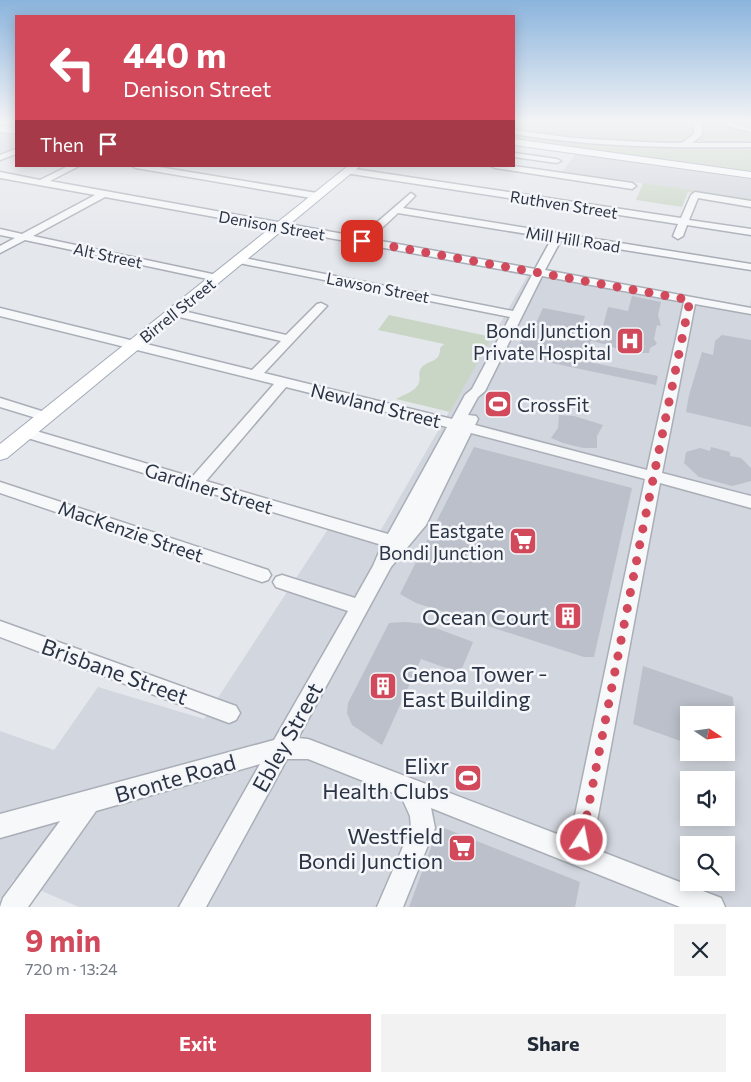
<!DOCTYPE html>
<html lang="en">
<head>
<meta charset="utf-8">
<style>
	body { margin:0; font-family:Commissioner,sans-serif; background:#f2f2f3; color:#1f2937; height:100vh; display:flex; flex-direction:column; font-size:19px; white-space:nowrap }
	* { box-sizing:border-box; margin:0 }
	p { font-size:16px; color:#747a83 }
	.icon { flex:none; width:28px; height:28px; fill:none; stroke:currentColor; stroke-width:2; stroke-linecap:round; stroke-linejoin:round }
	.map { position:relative; height:907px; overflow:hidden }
	.panel { display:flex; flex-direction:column; background:#fff; flex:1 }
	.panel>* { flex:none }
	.top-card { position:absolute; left:15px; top:15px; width:500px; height:152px; border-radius:0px; box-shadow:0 2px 12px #0003; background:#d1495b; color:#fff; overflow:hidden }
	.needle { width:32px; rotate:103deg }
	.buttons { position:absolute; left:680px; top:706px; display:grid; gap:10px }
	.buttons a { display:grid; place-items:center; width:55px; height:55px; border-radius:0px; background:#fff; box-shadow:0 2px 12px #0003; font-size:25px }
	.pin { position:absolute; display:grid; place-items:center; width:42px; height:42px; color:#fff; margin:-21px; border-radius:10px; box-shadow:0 2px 8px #0006 }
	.me { position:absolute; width:55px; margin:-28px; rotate:11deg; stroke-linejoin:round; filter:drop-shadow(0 0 4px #0008) }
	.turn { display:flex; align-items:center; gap:18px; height:105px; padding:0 25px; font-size:22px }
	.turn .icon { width:65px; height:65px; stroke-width:2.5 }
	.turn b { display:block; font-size:35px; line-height:42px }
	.then { display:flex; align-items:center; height:48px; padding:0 25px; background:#0003; gap:10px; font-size:19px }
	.round { display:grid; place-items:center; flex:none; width:52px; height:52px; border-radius:0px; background:#f2f2f3 }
	.head { display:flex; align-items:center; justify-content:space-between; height:85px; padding:0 25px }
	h1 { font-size:30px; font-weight:700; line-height:38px; color:#d1495b }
	.button { display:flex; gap:10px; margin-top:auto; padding:10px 25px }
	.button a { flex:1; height:58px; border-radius:0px; background:#d1495b; color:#fff; font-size:20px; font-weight:700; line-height:58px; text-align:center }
	.button a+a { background:#f2f2f3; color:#1f2937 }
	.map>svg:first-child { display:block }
	.built { fill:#d2d6de; fill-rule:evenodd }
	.green { fill:#c9d6c5 }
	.building { fill:#bbc0ca }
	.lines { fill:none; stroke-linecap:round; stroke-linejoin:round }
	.minor-casing { stroke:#a9aeb7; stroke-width:3 }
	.major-casing { stroke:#a3abb8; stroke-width:2 }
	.minor { fill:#f7f8fa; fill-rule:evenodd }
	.major { fill:#fff; fill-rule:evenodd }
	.route { stroke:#d1495b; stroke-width:9; stroke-dasharray:0 16.2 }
	.labels { text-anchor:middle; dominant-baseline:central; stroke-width:5; stroke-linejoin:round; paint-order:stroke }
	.far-street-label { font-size:16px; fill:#2b3445; stroke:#f4f6f9 }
	.poi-label { font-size:19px; fill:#2b3445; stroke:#f4f6f9; text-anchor:end }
	.street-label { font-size:19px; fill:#2b3445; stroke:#f4f6f9 }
	.near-poi-label { font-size:22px; fill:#2b3445; stroke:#f4f6f9; text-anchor:end }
	.near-street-label { font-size:22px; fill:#2b3445; stroke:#f4f6f9 }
</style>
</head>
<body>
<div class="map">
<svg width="751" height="907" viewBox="0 0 751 907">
	<rect width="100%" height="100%" fill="#e4e7ec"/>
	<g class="built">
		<polygon points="0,132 16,135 16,147 0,154"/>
		<polygon points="576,154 751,179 751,199 562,172"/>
		<path d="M532,268L750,306L751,298V907H79L14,879L0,900V731L54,750L98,687L204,719L334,520L378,535ZM689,715H726V752H689ZM689,780H726V818H689ZM689,845H726V882H689Z"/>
	</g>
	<g class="green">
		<polygon points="514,121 751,121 751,172 514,139"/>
		<polygon points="643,183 751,199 751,202 688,192 682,207 636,200"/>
		<path d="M389,315L492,337L450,412L396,399C403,395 417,391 419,382C421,377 417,372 422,367C429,360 441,362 440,348L444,344L378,330Z"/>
	</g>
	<g class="building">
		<polygon points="632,296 661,302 658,315 661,326 657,325 654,339 657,344 650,348 649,353 637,353 628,349 615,348 608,345 591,341 584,361 658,376 656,385 514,355 531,322 536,323 543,308 585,316 580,331 594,334 593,336 602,330 608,307 628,311"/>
		<polygon points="722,335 751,340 751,427 686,412 689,395 702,352 713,355 715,341"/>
		<polygon points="559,415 574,416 603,425 597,436 597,448 583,448 563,443 551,438 558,428"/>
		<polygon points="474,447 632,488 594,657 584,657 416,603 400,594"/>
		<polygon points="711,447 730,452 730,456 741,458 751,468 751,481 732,486 699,477 684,463 686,452 700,448 710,451"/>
		<polygon points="405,622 425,624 473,642 460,673 421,659 382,745 352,725 347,713 348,703 389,623"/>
		<polygon points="643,666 733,697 734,715 689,715 689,744 633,724"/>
		<polygon points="439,826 580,882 575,907 409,907"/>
	</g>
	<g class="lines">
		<g class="minor-casing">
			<g id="minor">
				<path d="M692,121H699L702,124V135L692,143H751V147C671,148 593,147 514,134V130L573,138L662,143H682L694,134V124Z"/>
				<polygon points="709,121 721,121 751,128 751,132"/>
				<polygon points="16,149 16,154 0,160 0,155"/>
				<polygon points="514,153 557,159 561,161 557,163 514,157"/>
				<path d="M68,166H79L50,181L360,237L411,193L415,196L403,208L751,264V270L561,240L545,270L751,308V314L695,304L662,473L751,496V508L660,483L592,848L721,898L725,907H680L431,808L435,828L403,907H377L411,828L410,816L401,796L308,759H287L206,907H179L260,764L96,811L28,907H0L3,898L60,821L0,838V814L274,740L348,611L276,587L273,582L276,577L282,575L355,598L373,566L382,545L21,436L19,433L21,430L26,428L192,477L274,384L0,316V308L252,370L281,341L171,315L169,313L171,311L175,309L286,335L317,304L321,303L327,306L325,308L264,373L452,419L465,395L472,389L510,317L239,263L234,260L239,257L513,311L532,275L105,197L33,236L217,275L222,278L221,280L217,281L25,240L0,253V246L15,238L0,235V229L22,234L95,195L0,178V172L40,180ZM398,213L552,238L535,269L370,239ZM542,276L684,302L647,470L475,425L478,419L476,416L468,415L478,397L485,391ZM286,387L447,427L388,534L206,481ZM471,433L645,479L570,839L308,739L298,738L391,567L426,525Z"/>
				<polygon points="132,166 153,166 317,193 321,196 317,199 136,168"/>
				<polygon points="491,166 514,166 632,183 636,186 632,189 495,168"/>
				<polygon points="348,168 681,218 691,195 695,192 751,201 751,207 698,198 689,220 751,229 751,235 687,225 683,236 678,239 673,236 678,224 345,173 344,171"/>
				<polygon points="0,398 51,414 53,417 51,420 46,421 0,407"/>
				<polygon points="0,482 268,570 271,575 268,580 262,582 0,493"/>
				<polygon points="0,621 236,706 240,713 236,720 229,723 0,637"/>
			</g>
		</g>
		<g class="major-casing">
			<g id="major">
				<polygon points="0,126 16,128 16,134 0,132"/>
				<polygon points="514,139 751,172 751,178 514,145"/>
				<polygon points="348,166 360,166 7,458 0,460 0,444"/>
			</g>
		</g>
		<use href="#minor" class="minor"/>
		<use href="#major" class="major"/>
	</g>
	<linearGradient id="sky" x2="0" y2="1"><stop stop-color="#8bb4dd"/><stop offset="0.49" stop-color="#f3f4f6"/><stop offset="1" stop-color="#f3f4f6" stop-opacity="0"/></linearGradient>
	<rect width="751" height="248" fill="url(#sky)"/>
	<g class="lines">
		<polyline class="route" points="362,241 690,300 642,533 582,840"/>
	</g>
	<defs>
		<g id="hospital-square" transform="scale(1.4375)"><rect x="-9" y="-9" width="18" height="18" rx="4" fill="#d1495b" stroke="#f4f6f9"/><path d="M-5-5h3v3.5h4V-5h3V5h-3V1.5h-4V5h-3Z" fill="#fff"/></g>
		<g id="stadium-square" transform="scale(1.4375)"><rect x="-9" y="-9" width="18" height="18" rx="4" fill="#d1495b" stroke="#f4f6f9"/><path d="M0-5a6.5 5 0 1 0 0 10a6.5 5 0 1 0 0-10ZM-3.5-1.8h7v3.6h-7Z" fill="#fff"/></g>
		<g id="supermarket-square" transform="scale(1.4375)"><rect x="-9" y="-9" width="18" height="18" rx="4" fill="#d1495b" stroke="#f4f6f9"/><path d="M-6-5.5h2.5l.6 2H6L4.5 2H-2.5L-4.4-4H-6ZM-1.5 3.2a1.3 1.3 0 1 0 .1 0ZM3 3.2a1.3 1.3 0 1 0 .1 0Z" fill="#fff"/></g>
		<g id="building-square" transform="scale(1.4375)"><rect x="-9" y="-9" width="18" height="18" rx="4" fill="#d1495b" stroke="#f4f6f9"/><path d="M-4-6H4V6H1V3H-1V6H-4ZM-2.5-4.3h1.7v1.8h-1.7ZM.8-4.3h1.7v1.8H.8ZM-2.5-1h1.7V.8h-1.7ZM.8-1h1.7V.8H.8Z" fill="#fff"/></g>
	</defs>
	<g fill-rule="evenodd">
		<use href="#hospital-square" x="630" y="341"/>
		<use href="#stadium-square" x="498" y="404"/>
		<use href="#supermarket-square" x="523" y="541"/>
		<use href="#building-square" x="568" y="616"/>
		<use href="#building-square" x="383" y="686"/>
		<use href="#stadium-square" x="468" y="778"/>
		<use href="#supermarket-square" x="462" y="848"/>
	</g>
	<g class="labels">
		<g class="far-street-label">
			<text transform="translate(564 204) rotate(9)">Ruthven Street</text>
			<text transform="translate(272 225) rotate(10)">Denison Street</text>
			<text transform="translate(573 239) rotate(9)">Mill Hill Road</text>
			<text transform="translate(108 255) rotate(12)">Alt Street</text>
			<text transform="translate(378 287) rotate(11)">Lawson Street</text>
			<text transform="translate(177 310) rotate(-39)">Birrell Street</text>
		</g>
		<g class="poi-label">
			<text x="611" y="330">Bondi Junction<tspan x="611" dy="22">Private Hospital</tspan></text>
			<text x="517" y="404" text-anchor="start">CrossFit</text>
			<text x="504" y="530">Eastgate<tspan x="504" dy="22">Bondi Junction</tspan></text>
		</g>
		<g class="street-label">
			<text transform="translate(376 405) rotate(14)">Newland Street</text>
			<text transform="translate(209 488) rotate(17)">Gardiner Street</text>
			<text transform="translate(131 531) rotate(19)">MacKenzie Street</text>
		</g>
		<g class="near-poi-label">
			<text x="549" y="616">Ocean Court</text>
			<text x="402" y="673" text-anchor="start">Genoa Tower -<tspan x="402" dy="25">East Building</tspan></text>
			<text x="449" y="765">Elixr<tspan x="449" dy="25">Health Clubs</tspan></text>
			<text x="443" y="835">Westfield<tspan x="443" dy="25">Bondi Junction</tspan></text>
		</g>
		<g class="near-street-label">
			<text transform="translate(115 671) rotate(20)">Brisbane Street</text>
			<text transform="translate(287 737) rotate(-61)">Ebley Street</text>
			<text transform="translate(175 778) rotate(-16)">Bronte Road</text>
		</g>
	</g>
</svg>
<div class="buttons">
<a><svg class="needle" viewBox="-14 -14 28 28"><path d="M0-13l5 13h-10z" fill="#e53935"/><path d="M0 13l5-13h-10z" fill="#747a83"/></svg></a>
<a><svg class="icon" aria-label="sound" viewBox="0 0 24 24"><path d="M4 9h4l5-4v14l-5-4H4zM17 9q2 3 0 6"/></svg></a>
<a><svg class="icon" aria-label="search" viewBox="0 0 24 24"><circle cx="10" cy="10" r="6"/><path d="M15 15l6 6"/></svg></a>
</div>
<div class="pin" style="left:362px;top:241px;background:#d93025"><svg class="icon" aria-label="arrive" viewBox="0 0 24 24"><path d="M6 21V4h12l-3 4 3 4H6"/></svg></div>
<svg class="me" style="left:582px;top:840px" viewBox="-20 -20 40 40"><circle r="17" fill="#d1495b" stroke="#fff" stroke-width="3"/><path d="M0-11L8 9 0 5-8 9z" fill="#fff"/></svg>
<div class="top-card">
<div class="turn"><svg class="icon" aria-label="left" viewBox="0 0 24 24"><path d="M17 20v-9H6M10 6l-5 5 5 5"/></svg><div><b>440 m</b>Denison Street</div></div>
<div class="then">Then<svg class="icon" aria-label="arrive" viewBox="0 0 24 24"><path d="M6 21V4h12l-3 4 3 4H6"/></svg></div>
</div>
</div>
<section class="panel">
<div class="head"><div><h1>9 min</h1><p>720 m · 13:24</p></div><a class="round"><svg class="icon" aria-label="close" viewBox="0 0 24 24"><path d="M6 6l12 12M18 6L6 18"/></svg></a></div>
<div class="button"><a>Exit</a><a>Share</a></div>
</section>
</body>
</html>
